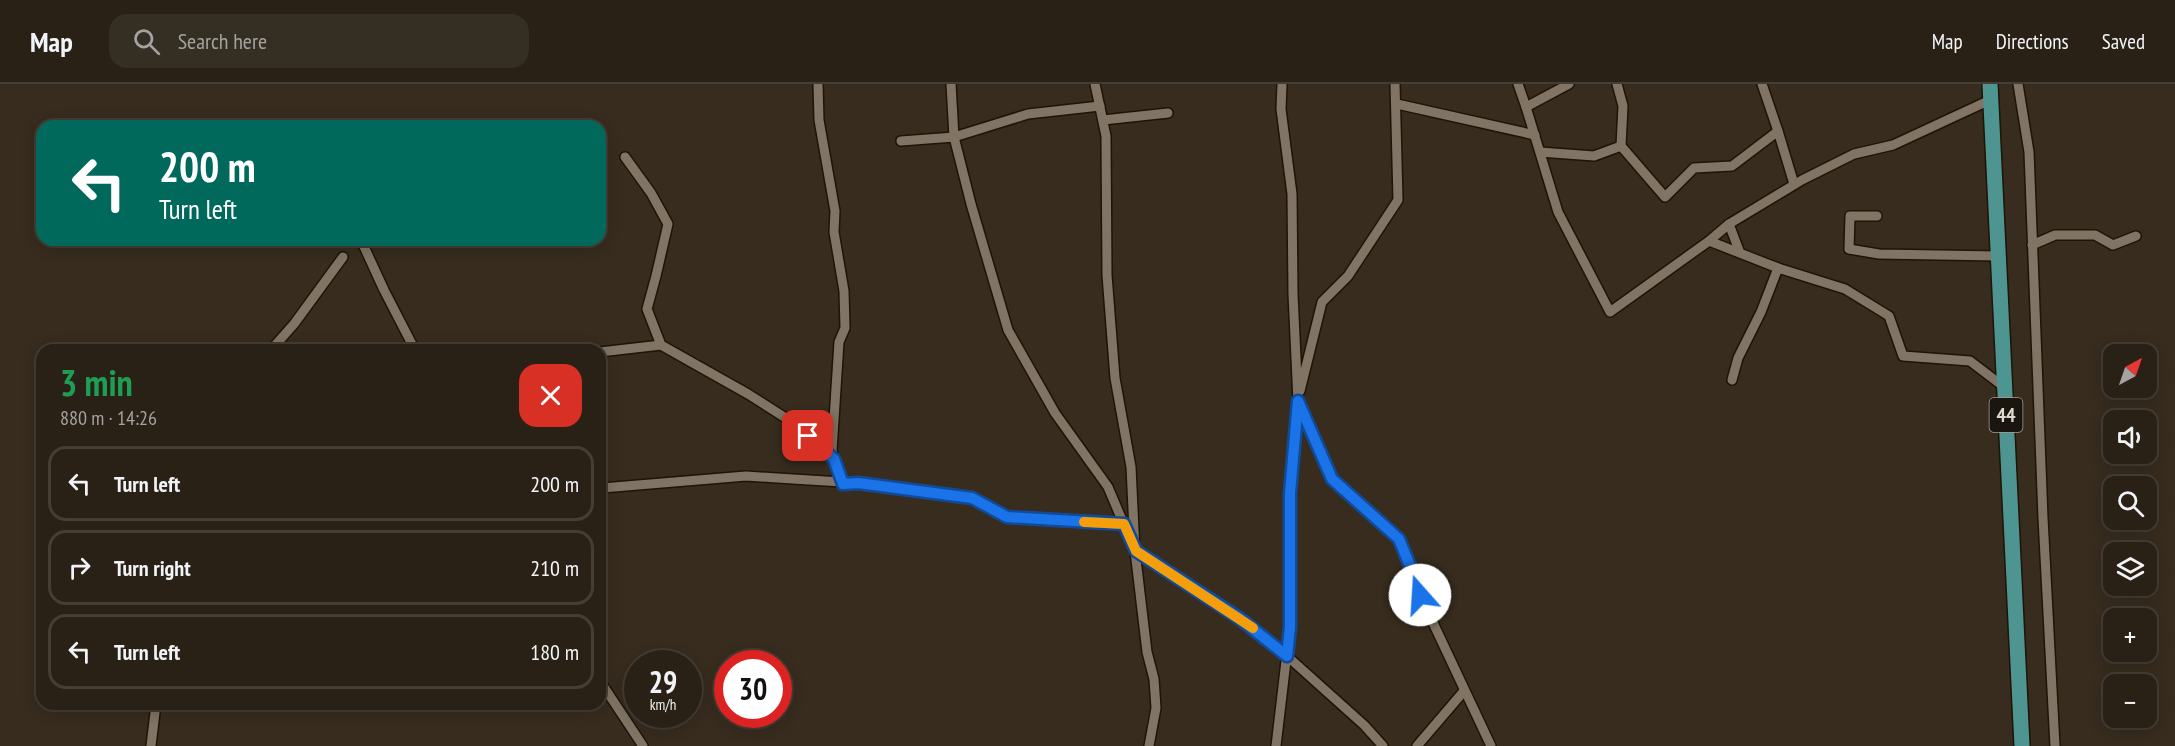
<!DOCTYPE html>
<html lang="en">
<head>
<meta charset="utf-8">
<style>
	body { margin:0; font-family:"PT Sans Narrow",sans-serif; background:#352e23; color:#f1f3f6; height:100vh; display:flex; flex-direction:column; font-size:22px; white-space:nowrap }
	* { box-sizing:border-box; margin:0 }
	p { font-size:20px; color:#a5a3a1 }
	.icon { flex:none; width:33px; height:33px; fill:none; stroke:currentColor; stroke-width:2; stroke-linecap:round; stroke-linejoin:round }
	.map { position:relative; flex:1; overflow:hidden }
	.drawer { position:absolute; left:36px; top:260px; width:570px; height:366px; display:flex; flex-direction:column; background:#292116; border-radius:18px; box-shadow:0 3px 15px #0003,0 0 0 2px #453e35 }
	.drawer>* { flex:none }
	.hud { position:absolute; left:36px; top:36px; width:570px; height:126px; border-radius:18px; box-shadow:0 3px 15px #0003,0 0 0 2px #453e35; background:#00695c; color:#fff; overflow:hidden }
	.needle { width:39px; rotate:40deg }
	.controls { position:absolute; left:2103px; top:260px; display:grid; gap:12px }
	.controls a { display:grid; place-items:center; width:54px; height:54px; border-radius:12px; background:#292116; box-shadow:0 3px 15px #0003,0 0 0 2px #453e35; font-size:30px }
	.speed { position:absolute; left:624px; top:566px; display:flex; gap:12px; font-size:30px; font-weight:700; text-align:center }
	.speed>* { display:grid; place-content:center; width:78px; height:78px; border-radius:50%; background:#292116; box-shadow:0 3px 15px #0003,0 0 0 2px #453e35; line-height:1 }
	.speed small { font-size:15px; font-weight:400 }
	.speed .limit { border:9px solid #d22; background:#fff; color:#111 }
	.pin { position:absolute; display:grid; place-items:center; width:51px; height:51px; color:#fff; margin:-26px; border-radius:12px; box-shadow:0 3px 9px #0006 }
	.me { position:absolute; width:66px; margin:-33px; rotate:341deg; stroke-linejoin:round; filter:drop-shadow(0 0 4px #0008) }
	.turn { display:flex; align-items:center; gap:21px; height:126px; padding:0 24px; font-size:27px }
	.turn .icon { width:78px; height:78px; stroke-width:2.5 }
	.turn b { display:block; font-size:42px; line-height:51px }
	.round { display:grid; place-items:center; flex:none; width:63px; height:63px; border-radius:18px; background:#352e23 }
	.head { display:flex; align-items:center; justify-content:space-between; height:102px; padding:0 24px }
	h1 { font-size:36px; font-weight:800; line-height:45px; color:#1e9e55 }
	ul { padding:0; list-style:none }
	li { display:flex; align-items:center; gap:18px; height:75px; margin:0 12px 9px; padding:0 12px; border:3px solid #453e35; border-radius:18px }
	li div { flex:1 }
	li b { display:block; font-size:22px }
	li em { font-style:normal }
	header { display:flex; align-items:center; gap:36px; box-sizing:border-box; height:84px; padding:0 30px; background:#292116; border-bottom:2px solid #453e35 }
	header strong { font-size:28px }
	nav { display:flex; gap:33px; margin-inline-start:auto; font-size:21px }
	.search { width:420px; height:54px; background:#352e23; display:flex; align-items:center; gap:15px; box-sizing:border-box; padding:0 21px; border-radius:18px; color:#a5a3a1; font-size:22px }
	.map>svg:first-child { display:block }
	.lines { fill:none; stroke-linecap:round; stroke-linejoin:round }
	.minor-casing { stroke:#1e1407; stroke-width:12 }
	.primary-casing { stroke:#1e1407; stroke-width:18 }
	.minor { stroke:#817464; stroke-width:9 }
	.primary { stroke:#4e9592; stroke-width:15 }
	.route-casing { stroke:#114b97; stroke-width:15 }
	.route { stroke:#1a73e8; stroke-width:10 }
	.slow { stroke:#f59e0b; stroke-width:10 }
	.labels { text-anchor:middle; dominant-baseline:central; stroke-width:6; stroke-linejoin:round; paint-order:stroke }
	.shield { fill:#1a150f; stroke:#a59e95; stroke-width:1.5 }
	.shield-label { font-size:20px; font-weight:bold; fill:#e0d8cf }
</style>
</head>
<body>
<header>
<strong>Map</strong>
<div class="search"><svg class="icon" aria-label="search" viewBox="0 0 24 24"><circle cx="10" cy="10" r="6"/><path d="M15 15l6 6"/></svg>Search here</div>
<nav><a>Map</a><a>Directions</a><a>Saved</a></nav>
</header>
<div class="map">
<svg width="2175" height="662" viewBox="0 0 2175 662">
	<rect width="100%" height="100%" fill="#372c1e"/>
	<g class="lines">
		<g class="minor-casing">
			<g id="minor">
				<polyline points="818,0 819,36 835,127 834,148 844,207 845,244 839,258 832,366 836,384 843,400"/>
				<polyline points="951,0 954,53 971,120 1008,246 1055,329 1108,403 1135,467 1239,534 1287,572 1364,641 1383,662"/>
				<polyline points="1095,0 1106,52 1107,191 1115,294 1131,383 1135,467 1147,568 1154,595 1156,624 1149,662"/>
				<polyline points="1282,0 1281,25 1292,110 1293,210 1298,317 1332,395 1399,455 1414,489 1420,511 1491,662"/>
				<polyline points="1518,0 1526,23"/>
				<polyline points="1569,0 1526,23 1558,128 1610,228 1709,157 1729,140 1802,96 1854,70 1893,61 1990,16"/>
				<polyline points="1617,0 1623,22 1621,62"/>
				<polyline points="1762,0 1778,47"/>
				<polyline points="2018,0 2029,68 2043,434 2055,662"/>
				<polyline points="1397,20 1535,51"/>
				<polyline points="1103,36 1168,29"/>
				<polyline points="901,57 954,53 1028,30 1100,22"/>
				<polyline points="1540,68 1594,72 1621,62 1665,113 1694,84 1732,82 1778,47 1794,100"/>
				<polyline points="625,73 651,109 668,140 656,192 647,225 661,261 748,310 795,340 834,375"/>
				<polyline points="1877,132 1850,132 1849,165 1879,170 1998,172"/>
				<polyline points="1729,140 1740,169"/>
				<polyline points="361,156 384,206 415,266"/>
				<polyline points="1709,157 1778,184 1845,205 1889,232 1903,272 1970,277 2004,303"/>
				<polyline points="2032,161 2055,151 2095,151 2113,161 2136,152"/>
				<polyline points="271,266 294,240 343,173"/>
				<polyline points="600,268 661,261"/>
				<polyline points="1732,296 1738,274 1761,228 1778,184"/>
				<polyline points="1300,307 1322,218 1348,192 1398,116 1395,0"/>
				<polyline points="600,401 602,404 746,392 793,395 858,399 972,414 1007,433 1129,441"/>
				<polyline points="600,597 643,662"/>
				<polyline points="151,662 156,620"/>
				<polyline points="1276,662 1290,543 1290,409 1297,321"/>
				<polyline points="1417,662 1464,607"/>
			</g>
		</g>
		<g class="primary-casing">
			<polyline id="primary" points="1990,0 2022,662"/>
		</g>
		<use href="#minor" class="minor"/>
		<use href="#primary" class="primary"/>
	</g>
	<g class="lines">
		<g class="route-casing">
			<polyline id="route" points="808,352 834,375 843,400 858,399 972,414 1007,433 1124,440 1136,467 1239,534 1287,572 1290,543 1290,409 1298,317 1332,395 1399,455 1413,489 1420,511"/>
		</g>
		<use href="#route" class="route"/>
		<polyline class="slow" points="1084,438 1124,440 1136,467 1253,544"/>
	</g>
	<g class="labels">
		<rect class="shield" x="1989.5" y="314" width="33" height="34" rx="4.5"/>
		<g class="shield-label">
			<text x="2006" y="331">44</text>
		</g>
	</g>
</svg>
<div class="controls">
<a><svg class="needle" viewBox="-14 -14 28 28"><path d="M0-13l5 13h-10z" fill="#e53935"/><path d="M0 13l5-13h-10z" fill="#a5a3a1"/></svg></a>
<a><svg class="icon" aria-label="sound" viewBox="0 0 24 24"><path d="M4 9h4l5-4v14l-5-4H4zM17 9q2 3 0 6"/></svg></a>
<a><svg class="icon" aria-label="search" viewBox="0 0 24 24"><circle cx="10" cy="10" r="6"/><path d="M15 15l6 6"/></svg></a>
<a><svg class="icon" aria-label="layers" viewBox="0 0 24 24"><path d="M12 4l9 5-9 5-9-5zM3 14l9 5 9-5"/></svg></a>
<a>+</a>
<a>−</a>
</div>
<div class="speed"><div>29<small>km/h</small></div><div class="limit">30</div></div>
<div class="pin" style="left:808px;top:352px;background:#d93025"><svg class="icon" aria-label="arrive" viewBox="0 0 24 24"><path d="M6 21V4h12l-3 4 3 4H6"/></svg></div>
<svg class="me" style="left:1420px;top:511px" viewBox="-20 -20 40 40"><circle r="19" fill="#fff"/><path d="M0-13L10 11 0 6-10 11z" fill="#1a73e8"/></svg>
<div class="hud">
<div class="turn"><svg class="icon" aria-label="left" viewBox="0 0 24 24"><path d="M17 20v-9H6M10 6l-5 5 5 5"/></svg><div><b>200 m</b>Turn left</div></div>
</div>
<section class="drawer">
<div class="head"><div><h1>3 min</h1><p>880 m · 14:26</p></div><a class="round" style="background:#d93025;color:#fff"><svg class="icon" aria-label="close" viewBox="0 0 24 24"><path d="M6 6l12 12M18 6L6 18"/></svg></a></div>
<ul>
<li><svg class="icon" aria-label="left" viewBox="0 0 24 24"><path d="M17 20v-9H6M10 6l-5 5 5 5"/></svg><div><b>Turn left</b></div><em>200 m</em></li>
<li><svg class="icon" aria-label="right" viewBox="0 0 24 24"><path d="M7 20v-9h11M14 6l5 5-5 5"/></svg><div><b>Turn right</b></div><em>210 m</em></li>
<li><svg class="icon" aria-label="left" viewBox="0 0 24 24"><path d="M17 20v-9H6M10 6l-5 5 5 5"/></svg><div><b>Turn left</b></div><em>180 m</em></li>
</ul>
</section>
</div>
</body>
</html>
